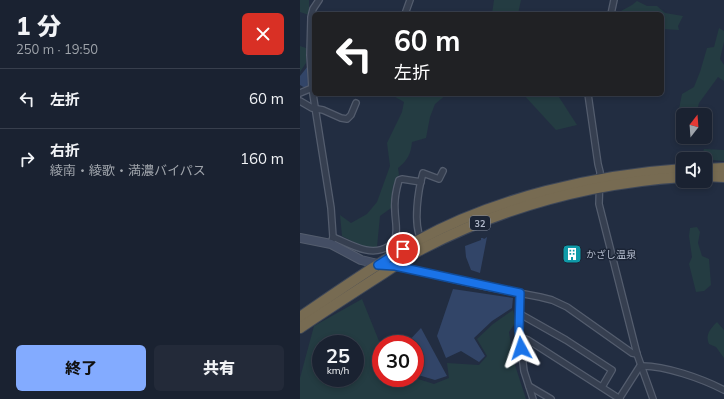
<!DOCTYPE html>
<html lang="ja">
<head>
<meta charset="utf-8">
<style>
	body { margin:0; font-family:Mulish,"Noto Sans JP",sans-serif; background:#232a39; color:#f1f3f6; height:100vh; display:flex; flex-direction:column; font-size:15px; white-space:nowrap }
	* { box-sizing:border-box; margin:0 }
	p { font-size:13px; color:#9fa4ab }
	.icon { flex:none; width:22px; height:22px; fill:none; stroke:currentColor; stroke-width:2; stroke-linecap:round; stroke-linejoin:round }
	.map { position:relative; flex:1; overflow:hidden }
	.details { display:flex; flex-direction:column; background:#1a2231; width:300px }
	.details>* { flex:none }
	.hud { position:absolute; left:12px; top:12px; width:352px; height:84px; border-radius:6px; box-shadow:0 2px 6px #0003,0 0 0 1px #383f4d; background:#202124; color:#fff; overflow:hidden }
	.needle { width:26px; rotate:17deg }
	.tools { position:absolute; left:376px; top:108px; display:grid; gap:8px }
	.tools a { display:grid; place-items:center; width:36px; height:36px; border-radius:6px; background:#1a2231; box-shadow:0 2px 6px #0003,0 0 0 1px #383f4d; font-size:20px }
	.speed { position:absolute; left:12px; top:335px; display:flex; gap:8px; font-size:20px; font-weight:700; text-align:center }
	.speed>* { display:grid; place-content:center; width:52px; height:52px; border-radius:50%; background:#1a2231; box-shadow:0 2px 6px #0003,0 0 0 1px #383f4d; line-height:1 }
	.speed small { font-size:10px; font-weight:400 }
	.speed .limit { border:6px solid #d22; background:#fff; color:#111 }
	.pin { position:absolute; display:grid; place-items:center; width:34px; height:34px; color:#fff; margin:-17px; border:2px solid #fff; border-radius:50%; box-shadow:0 1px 4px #0007 }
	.me { position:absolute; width:44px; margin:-22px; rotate:355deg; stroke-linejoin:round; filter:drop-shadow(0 0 3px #0008) }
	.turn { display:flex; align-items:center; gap:14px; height:84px; padding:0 16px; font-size:18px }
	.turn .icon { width:52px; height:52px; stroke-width:2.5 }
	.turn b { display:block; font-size:28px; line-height:34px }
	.round { display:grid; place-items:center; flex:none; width:42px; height:42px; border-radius:6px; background:#232a39 }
	.summary { display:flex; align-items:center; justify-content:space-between; height:68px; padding:0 16px }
	h1 { font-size:24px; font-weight:800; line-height:30px }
	.cta { display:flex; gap:8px; margin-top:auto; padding:8px 16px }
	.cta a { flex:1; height:46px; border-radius:6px; background:#83abff; color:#111; font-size:16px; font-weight:800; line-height:46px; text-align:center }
	.cta a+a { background:#232a39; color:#f1f3f6 }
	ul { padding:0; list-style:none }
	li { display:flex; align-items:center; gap:12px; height:60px; padding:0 16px; border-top:1px solid #383f4d }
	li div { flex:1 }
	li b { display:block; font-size:15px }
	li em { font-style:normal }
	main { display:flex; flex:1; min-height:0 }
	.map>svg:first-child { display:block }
	.green { fill:#243c42; fill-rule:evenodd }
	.water { fill:#324568 }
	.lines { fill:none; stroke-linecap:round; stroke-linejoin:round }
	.street-casing { stroke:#545d6e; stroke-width:8 }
	.secondary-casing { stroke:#545d6e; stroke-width:10 }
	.highway-casing { stroke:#3e4758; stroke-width:12 }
	.street { stroke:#363f50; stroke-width:5.5 }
	.secondary { stroke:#444e64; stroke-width:8 }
	.highway { stroke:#776b52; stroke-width:10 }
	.route-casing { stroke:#114b97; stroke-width:10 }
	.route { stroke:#1a73e8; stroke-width:7 }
	.labels { text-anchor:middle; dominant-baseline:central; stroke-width:3; stroke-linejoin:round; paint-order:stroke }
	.shield { fill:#1b2435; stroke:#858d9e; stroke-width:1 }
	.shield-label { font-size:9px; font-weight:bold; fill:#b2bacb }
	.poi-label { font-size:10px; fill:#b2bacb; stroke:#1b2435; text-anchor:start }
</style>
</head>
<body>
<main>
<section class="details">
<div class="summary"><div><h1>1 分</h1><p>250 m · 19:50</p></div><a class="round" style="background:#d93025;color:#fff"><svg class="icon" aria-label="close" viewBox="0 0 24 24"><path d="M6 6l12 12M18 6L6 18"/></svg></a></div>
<ul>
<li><svg class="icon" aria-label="left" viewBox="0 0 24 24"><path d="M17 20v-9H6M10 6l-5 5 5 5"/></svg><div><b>左折</b></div><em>60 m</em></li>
<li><svg class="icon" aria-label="right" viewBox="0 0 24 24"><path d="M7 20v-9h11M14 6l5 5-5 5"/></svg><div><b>右折</b><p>綾南・綾歌・満濃バイパス</p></div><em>160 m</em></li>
</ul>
<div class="cta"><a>終了</a><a>共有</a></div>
</section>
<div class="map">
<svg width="424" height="399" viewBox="0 0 424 399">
	<rect width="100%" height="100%" fill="#222d41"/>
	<g class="green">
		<polygon points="0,0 9,0 9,15 0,12"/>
		<polygon points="194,0 221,0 218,14 192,14"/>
		<polygon points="337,1 347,6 357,6 365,13 383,16 378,26 379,30 362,29 362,14 323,14 321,11 332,5"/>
		<polygon points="419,28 424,31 424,42 420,59 424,65 424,81 418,77 399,103 396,115 384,115 379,109 382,94 394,87 400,72 407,48 414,47"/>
		<polygon points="0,46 6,48 6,63 0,72"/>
		<path d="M90,94H147L135,104L130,117L126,138L112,142C111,154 107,161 98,168L99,175L93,185L91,208L80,216L77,247H63L42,236L40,215L51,223L67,214L77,202L90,166L87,143L102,112L104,102Z"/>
		<polygon points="223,94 257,94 277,125 256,130"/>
		<polygon points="404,149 424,150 424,161 401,159"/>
		<polygon points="397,227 400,232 398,243 402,256 409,259 411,285 404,291 396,292 389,264 392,257 389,236 390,228"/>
		<path d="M62,299L81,346V378H115L134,384L149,378L147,363L179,365L187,356L177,339L193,324L213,310L216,322L209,332L213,359L226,399H0V378L14,326ZM21,344H55V378H21Z"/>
		<path d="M417,322L424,330V358L416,347L409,344C405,335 410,329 417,322Z"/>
	</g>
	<g class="water">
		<polygon points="8,66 9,86 5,88 0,85 0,76"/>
		<polygon points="183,238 184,239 187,237 180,273 171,270 166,257 165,246 181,240 181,238"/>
		<polygon points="153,289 213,298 212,308 192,321 174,338 185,356 179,362 161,351 146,358 137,336"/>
		<polygon points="121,328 147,376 135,380 115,374 115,344 106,344"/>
	</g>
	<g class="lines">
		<g class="street-casing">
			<g id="street">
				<polyline points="19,0 13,9 11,17 10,55 12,88 31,208 33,237 31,244"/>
				<polyline points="105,14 110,0"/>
				<polyline points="311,14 314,0"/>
				<polyline points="0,93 12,88"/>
				<polyline points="288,94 298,164 300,172 299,204 337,354 353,399"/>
				<polyline points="0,101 12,108 23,110 41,118 47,119 51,115 56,103"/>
				<path d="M33,237C50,244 71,258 89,246C93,243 96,239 96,233C97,226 95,218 95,211C94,201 96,190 99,180L102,179L121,182"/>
				<path d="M121,239C113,224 118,190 123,173L139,179L143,171"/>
				<polyline points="95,266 188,287 240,297 252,300 267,307 332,353 337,354"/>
				<polyline points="220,293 219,331 224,371 233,399"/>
				<polyline points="220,314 266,340 312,370 302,387"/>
				<polyline points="220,337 228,340 320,399"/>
				<polyline points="229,386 251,399"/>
				<path d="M319,399L340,366C364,365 403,379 424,390"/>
			</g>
		</g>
		<g class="secondary-casing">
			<polyline id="secondary" points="0,238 31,244 61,260 82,265"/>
		</g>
		<g class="highway-casing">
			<g id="highway">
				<polyline points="405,169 424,168"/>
				<polyline points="405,176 424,177"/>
				<path d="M0,317C38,291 76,264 117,241C195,198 294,175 383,169"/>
				<path d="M0,328C28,309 56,291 84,273C96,265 109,256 122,249C203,207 292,183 383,177"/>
			</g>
		</g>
		<use href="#street" class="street"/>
		<use href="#secondary" class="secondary"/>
		<use href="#highway" class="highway"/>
	</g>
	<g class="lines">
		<g class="route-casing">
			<polyline id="route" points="103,249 78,265 95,266 220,293 219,331 221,348"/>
		</g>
		<use href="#route" class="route"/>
	</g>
	<defs>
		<g id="building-square" transform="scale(1)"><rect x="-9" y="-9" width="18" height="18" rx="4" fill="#0f9aa8" stroke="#1b2435"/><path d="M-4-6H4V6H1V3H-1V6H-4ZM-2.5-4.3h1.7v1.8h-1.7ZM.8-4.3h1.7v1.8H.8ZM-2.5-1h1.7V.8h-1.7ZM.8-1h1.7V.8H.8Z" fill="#fff"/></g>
	</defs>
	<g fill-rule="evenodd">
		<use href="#building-square" x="272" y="254"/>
	</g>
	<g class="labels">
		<rect class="shield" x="170" y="216" width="20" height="14" rx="3"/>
		<g class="shield-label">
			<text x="180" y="223">32</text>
		</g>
		<g class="poi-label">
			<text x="286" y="254">かざし温泉</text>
		</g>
	</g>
</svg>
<div class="tools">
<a><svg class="needle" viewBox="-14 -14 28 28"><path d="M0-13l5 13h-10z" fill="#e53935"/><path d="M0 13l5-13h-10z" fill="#9fa4ab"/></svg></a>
<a><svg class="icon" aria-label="sound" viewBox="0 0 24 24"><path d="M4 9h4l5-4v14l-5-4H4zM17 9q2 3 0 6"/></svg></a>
</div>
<div class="speed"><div>25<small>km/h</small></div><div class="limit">30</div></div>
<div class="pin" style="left:103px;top:249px;background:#d93025"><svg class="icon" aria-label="arrive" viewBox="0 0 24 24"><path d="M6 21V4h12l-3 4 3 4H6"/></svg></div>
<svg class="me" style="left:221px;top:348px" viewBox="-20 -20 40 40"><path d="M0-17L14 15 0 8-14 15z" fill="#1a73e8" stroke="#fff" stroke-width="4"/></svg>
<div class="hud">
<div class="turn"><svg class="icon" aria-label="left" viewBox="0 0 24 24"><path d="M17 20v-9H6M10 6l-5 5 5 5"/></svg><div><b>60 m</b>左折</div></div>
</div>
</div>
</main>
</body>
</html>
